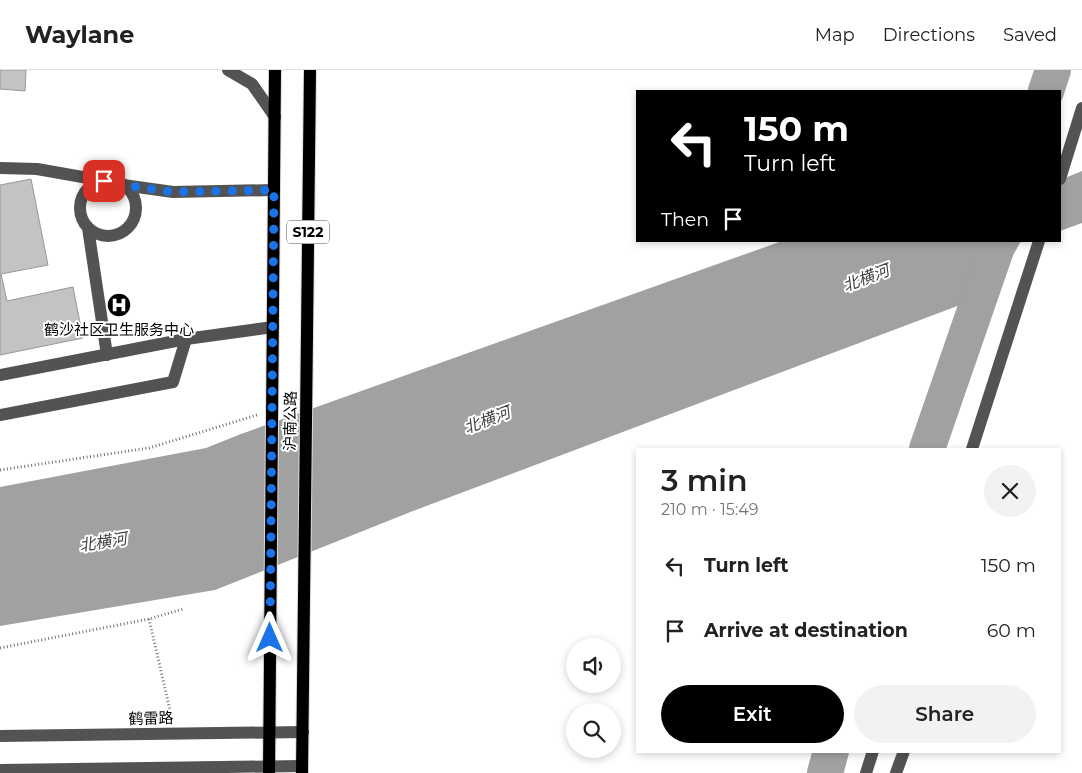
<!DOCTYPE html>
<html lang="en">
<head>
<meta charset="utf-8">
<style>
	body { margin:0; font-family:Montserrat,"Noto Sans SC",sans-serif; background:#f2f2f2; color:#222; height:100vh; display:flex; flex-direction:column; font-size:19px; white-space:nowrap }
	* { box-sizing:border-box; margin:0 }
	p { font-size:16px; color:#767676 }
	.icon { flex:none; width:28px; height:28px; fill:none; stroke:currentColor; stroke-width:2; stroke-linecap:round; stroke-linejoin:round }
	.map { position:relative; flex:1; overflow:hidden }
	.details { position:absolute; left:636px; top:378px; width:425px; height:305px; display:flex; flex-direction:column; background:#fff; border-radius:0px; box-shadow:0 2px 8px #0003 }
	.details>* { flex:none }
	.hud { position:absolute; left:636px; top:20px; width:425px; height:152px; border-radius:0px; box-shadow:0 2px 8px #0003; background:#000; color:#fff; overflow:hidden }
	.tools { position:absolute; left:566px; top:568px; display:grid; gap:10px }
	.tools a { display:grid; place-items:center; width:55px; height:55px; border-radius:50%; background:#fff; box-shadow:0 2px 8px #0003; font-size:25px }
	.pin { position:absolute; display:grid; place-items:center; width:42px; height:42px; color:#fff; margin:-21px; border-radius:10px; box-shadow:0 2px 8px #0006 }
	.me { position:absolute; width:55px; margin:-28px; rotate:0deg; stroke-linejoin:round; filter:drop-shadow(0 0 4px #0008) }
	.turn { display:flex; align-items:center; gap:18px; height:105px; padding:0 25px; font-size:22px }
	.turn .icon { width:65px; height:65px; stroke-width:2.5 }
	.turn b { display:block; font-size:35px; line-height:42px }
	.then { display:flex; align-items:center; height:48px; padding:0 25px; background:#0003; gap:10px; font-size:19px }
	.round { display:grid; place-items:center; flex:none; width:52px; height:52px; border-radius:26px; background:#f2f2f2 }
	.overview { display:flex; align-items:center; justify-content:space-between; height:85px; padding:0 25px }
	h1 { font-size:30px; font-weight:600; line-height:38px }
	.action { display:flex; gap:10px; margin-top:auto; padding:10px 25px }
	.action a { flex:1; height:58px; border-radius:30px; background:#000; color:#fff; font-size:20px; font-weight:600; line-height:58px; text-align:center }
	.action a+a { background:#f2f2f2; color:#222 }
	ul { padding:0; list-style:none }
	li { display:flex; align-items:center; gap:15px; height:65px; padding:0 25px }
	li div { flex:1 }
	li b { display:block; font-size:19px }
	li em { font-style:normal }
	header { display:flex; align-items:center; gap:30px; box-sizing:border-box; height:70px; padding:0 25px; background:#fff; border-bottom:1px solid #e0e0e0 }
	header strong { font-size:24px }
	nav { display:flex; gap:28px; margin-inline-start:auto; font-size:18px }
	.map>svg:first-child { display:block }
	.water { fill:#a1a1a1 }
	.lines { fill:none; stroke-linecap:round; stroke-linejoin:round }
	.river { stroke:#a1a1a1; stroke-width:36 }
	.building { fill:#c3c3c3; stroke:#979797 }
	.major-casing { stroke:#dbdbdb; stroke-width:14 }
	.path { stroke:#757575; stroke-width:3; stroke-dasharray:1 2.5; stroke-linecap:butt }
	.minor { stroke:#535353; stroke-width:12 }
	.major { stroke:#000; stroke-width:12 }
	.route { stroke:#1a73e8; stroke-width:9; stroke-dasharray:0 16.2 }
	.labels { text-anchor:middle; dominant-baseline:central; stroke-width:4; stroke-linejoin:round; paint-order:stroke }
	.shield { fill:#fff; stroke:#4c4c4c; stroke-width:1 }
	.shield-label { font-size:14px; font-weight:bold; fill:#000 }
	.poi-label { font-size:15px; fill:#000; stroke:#fff }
	.street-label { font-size:15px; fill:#000; stroke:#fff }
	.water-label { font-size:16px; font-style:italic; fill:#424242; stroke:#fff }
</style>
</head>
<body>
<header>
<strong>Waylane</strong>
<nav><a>Map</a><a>Directions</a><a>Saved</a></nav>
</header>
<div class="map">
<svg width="1082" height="703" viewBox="0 0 1082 703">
	<rect width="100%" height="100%" fill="#fff"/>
	<g class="water">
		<polygon points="1082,101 1082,153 1060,161 1060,110"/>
		<polygon points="782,171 1021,171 992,223 413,441 215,520 0,556 0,417 206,378 241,364"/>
	</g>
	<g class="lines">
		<g class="river">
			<polyline points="1046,21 1053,0"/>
			<polyline points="927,379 999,171"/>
			<polyline points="825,703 831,681"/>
		</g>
	</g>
	<g class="building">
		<polygon points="0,0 26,0 25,21 0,19"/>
		<polygon points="31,109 48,195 1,204 7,231 73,217 83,268 0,285 0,115"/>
	</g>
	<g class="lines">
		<g class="major-casing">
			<g id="major">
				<polyline points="269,703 275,0"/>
				<polyline points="302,703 310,0"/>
			</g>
		</g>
		<g class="path">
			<polyline points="0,400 149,378 257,345"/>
			<polyline points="149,549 172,649"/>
			<polyline points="0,578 149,549 183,539"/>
		</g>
		<g class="minor">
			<polyline points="228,0 252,14 275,47"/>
			<polyline points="0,98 37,99 105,111"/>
			<polyline points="1060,109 1082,38"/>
			<circle cx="108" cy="138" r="28"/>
			<polyline points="123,115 173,122 274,120"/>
			<polyline points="88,158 107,285"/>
			<polyline points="0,305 186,269"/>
			<polyline points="0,345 173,312 186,269 273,257"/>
			<polyline points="972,379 1039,171"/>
			<polyline points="0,666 303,662"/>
			<polyline points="0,700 302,696"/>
			<polyline points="866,703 873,681"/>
			<polyline points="896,703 904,681"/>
		</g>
		<use href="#major" class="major"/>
	</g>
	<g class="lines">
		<polyline class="route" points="104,111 114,111 123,115 173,122 274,120 270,568"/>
	</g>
	<defs>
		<g id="hospital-disc" transform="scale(1.25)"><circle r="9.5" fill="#000" stroke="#fff"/><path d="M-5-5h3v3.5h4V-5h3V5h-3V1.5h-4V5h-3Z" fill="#fff"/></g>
	</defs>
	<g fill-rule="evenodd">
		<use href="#hospital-disc" x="119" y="235"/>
	</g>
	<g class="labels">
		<rect class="shield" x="287" y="150.5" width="42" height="23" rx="4"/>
		<g class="shield-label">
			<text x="308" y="162">S122</text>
		</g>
		<g class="poi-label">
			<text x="119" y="259">鹤沙社区卫生服务中心</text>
		</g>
		<g class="street-label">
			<text transform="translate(290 351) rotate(-89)">沪南公路</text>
			<text transform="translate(151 648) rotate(-1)">鹤雷路</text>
		</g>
		<g class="water-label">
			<text transform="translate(866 208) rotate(-21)">北横河</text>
			<text transform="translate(487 350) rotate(-21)">北横河</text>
			<text transform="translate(103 472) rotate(-9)">北横河</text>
		</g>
	</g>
</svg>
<div class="tools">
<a><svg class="icon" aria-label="sound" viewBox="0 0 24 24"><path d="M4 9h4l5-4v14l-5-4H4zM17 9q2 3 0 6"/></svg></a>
<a><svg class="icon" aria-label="search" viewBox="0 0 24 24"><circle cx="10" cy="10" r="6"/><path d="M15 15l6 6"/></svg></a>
</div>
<div class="pin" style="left:104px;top:111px;background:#d93025"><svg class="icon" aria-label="arrive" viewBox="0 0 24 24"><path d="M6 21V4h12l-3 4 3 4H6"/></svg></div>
<svg class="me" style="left:270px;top:568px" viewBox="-20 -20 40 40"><path d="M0-17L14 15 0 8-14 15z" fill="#1a73e8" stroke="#fff" stroke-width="4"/></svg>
<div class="hud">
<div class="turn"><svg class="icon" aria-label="left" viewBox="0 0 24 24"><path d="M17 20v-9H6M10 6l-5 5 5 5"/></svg><div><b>150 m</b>Turn left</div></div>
<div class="then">Then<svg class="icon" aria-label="arrive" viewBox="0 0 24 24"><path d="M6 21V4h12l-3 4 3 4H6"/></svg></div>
</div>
<section class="details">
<div class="overview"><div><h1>3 min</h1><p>210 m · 15:49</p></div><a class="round"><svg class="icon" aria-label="close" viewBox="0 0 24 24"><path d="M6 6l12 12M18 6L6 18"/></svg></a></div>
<ul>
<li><svg class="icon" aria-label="left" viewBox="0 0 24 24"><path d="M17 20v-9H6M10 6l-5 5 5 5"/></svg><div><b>Turn left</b></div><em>150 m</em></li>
<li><svg class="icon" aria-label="arrive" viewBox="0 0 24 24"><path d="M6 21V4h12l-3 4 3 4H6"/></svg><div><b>Arrive at destination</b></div><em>60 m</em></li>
</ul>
<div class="action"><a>Exit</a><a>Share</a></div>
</section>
</div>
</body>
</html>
